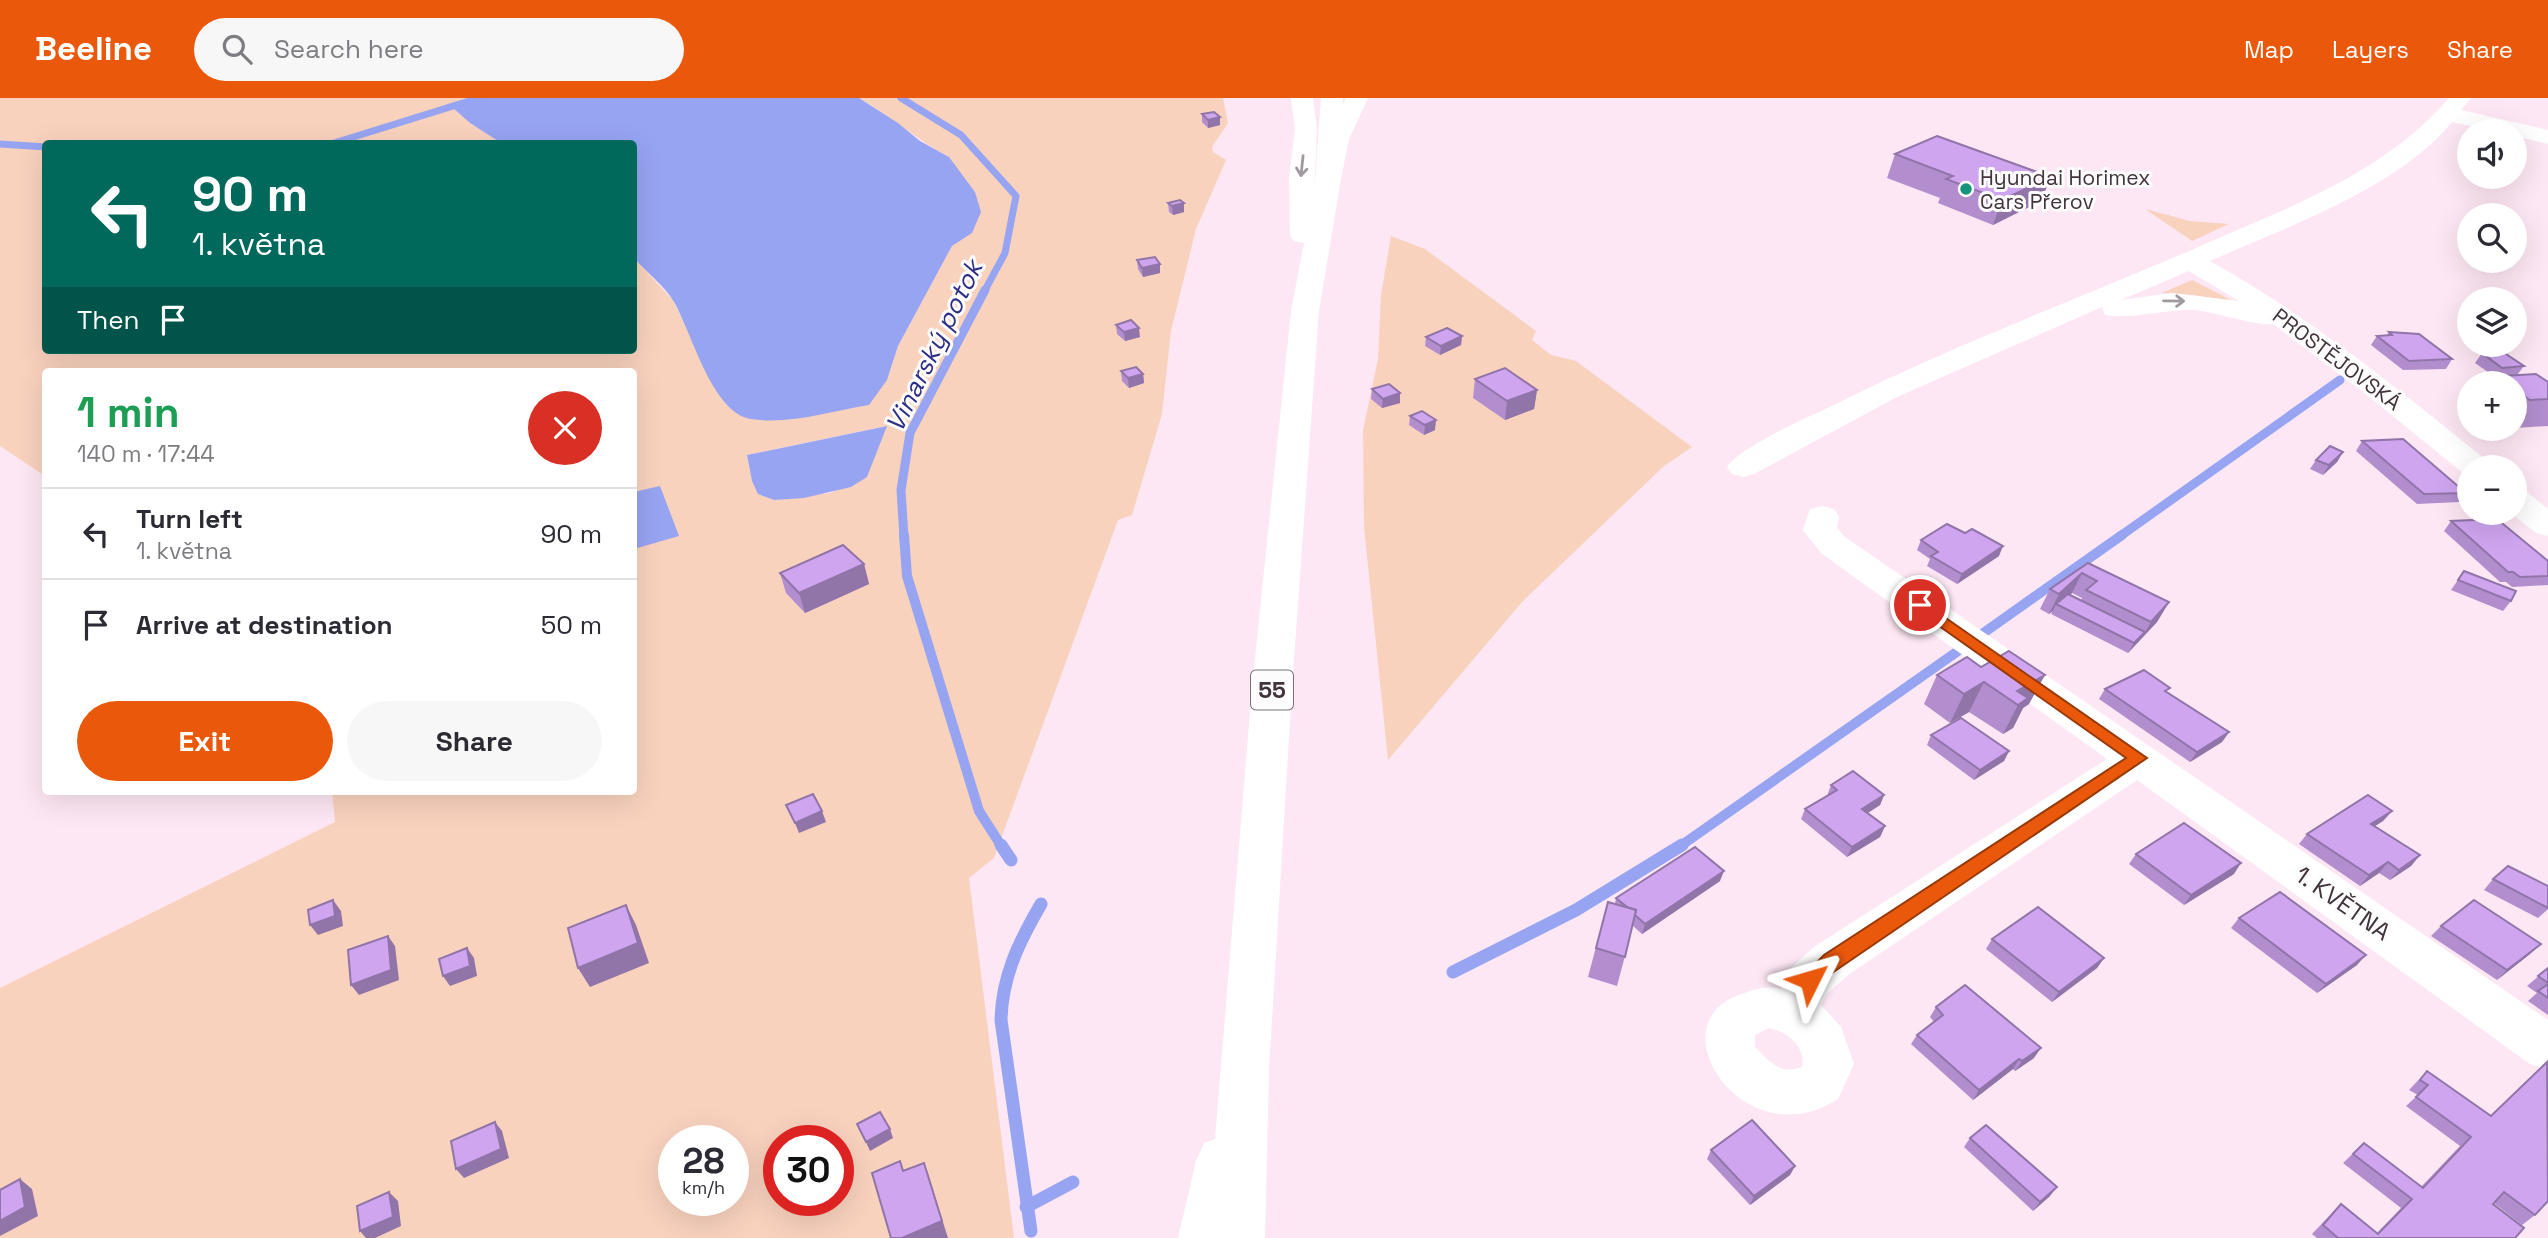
<!DOCTYPE html>
<html lang="en">
<head>
<meta charset="utf-8">
<style>
	body { margin:0; font-family:"Space Grotesk",sans-serif; background:#f7f7f7; color:#2b2b33; height:100vh; display:flex; flex-direction:column; font-size:26px; white-space:nowrap }
	* { box-sizing:border-box; margin:0 }
	p { font-size:23px; color:#7c7c81 }
	.icon { flex:none; width:38px; height:38px; fill:none; stroke:currentColor; stroke-width:2; stroke-linecap:round; stroke-linejoin:round }
	.map { position:relative; flex:1; overflow:hidden }
	.drawer { position:absolute; left:42px; top:270px; width:595px; height:427px; display:flex; flex-direction:column; background:#fff; border-radius:7px; box-shadow:0 7px 28px #0002 }
	.drawer>* { flex:none }
	.banner { position:absolute; left:42px; top:42px; width:595px; height:214px; border-radius:7px; box-shadow:0 7px 28px #0002; background:#00695c; color:#fff; overflow:hidden }
	.controls { position:absolute; left:2457px; top:21px; display:grid; gap:14px }
	.controls a { display:grid; place-items:center; width:70px; height:70px; border-radius:50%; background:#fff; box-shadow:0 7px 28px #0002; font-size:35px }
	.speed { position:absolute; left:658px; top:1027px; display:flex; gap:14px; font-size:35px; font-weight:700; text-align:center }
	.speed>* { display:grid; place-content:center; width:91px; height:91px; border-radius:50%; background:#fff; box-shadow:0 7px 28px #0002; line-height:1 }
	.speed small { font-size:18px; font-weight:400 }
	.speed .limit { border:10px solid #d22; background:#fff; color:#111 }
	.pin { position:absolute; display:grid; place-items:center; width:60px; height:60px; color:#fff; margin:-30px; border:4px solid #fff; border-radius:50%; box-shadow:0 2px 7px #0007 }
	.me { position:absolute; width:77px; margin:-38px; rotate:50deg; stroke-linejoin:round; filter:drop-shadow(0 0 5px #0008) }
	.turn { display:flex; align-items:center; gap:24px; height:147px; padding:0 35px; font-size:32px }
	.turn .icon { width:91px; height:91px; stroke-width:2.5 }
	.turn b { display:block; font-size:49px; line-height:60px }
	.then { display:flex; align-items:center; height:66px; padding:0 35px; background:#0003; gap:14px; font-size:26px }
	.round { display:grid; place-items:center; flex:none; width:74px; height:74px; border-radius:37px; background:#f7f7f7 }
	.headline { display:flex; align-items:center; justify-content:space-between; height:119px; padding:0 35px }
	h1 { font-size:42px; font-weight:700; line-height:52px; color:#1e9e55 }
	.action { display:flex; gap:14px; margin-top:auto; padding:14px 35px }
	.action a { flex:1; height:80px; border-radius:42px; background:#ea580c; color:#fff; font-size:28px; font-weight:700; line-height:80px; text-align:center }
	.action a+a { background:#f7f7f7; color:#2b2b33 }
	ul { padding:0; list-style:none }
	li { display:flex; align-items:center; gap:21px; height:91px; padding:0 35px; border-top:2px solid #e1e1e2 }
	li div { flex:1 }
	li b { display:block; font-size:26px }
	li em { font-style:normal }
	header { display:flex; align-items:center; gap:42px; box-sizing:border-box; height:98px; padding:0 35px; background:#ea580c; color:#fff }
	header strong { font-size:33px }
	nav { display:flex; gap:38px; margin-inline-start:auto; font-size:24px }
	.search { width:490px; height:63px; background:#f7f7f7; display:flex; align-items:center; gap:18px; box-sizing:border-box; padding:0 24px; border-radius:38px; color:#7c7c81; font-size:26px }
	.map>svg:first-child { display:block }
	.green { fill:#f9d2be; fill-rule:evenodd }
	.water { fill:#97a4f2 }
	.lines { fill:none; stroke-linecap:round; stroke-linejoin:round }
	.stream-far3 { stroke:#97a4f2; stroke-width:7 }
	.stream-far2 { stroke:#97a4f2; stroke-width:9 }
	.stream-far1 { stroke:#97a4f2; stroke-width:10 }
	.stream { stroke:#97a4f2; stroke-width:13 }
	.minor { fill:#fff; fill-rule:evenodd }
	.major { fill:#fff; fill-rule:evenodd }
	.highway { fill:#fff; fill-rule:evenodd }
	.wall { fill:#b28ece; fill-rule:evenodd }
	.shaded-wall { fill:#9174a8 }
	.building { fill:#cfa5f0; stroke:#9174a8; stroke-width:2 }
	.oneway { stroke:#a09a9e }
	.route { fill:#ea580c; stroke:#983908; stroke-width:2 }
	.poi-dot { fill:#14947c; stroke:#fcfcfc; stroke-width:2.5 }
	.labels { text-anchor:middle; dominant-baseline:central; stroke-width:6; stroke-linejoin:round; paint-order:stroke }
	.far-poi-label { font-size:21px; fill:#41343c; stroke:#fcfcfc; text-anchor:start }
	.far-street-label { font-size:21px; fill:#41343c; stroke:#fcfcfc }
	.shield { fill:#fcfcfc; stroke:#797076; stroke-width:2 }
	.shield-label { font-size:23px; font-weight:bold; fill:#41343c }
	.street-label { font-size:24px; fill:#41343c; stroke:#fcfcfc }
	.water-label { font-size:26px; font-style:italic; fill:#2d2e86; stroke:#fcfcfc }
</style>
</head>
<body>
<header>
<strong>Beeline</strong>
<div class="search"><svg class="icon" aria-label="search" viewBox="0 0 24 24"><circle cx="10" cy="10" r="6"/><path d="M15 15l6 6"/></svg>Search here</div>
<nav><a>Map</a><a>Layers</a><a>Share</a></nav>
</header>
<div class="map">
<svg width="2548" height="1140" viewBox="0 0 2548 1140">
	<rect width="100%" height="100%" fill="#fde7f4"/>
	<g class="green">
		<path d="M0,0H468L453,9L470,25L501,45L46,46V252H634V160L672,201L685,226L887,282L898,248L952,148L972,134L949,59C917,42 891,18 859,0H1223L1228,25L1212,49L1213,54L1226,62L1196,131L1171,233L1162,316L1132,417L1118,422L994,760L969,780L1014,1140H0V890L335,724L332,693H634V273H46L45,378L0,348ZM886,328L867,379L830,395L774,402L752,383L747,357ZM674,1043H733V1102H674ZM779,1043H838V1102H779Z"/>
		<polygon points="2145,111 2190,123 2229,126 2192,143"/>
		<polygon points="1391,138 1425,151 1536,233 1532,242 1551,257 1576,263 1692,349 1664,368 1522,504 1388,662 1364,429 1363,332 1378,261 1381,197"/>
		<polygon points="2192,182 2239,206 2194,197 2162,195"/>
	</g>
	<g class="water">
		<path d="M469,0H859L898,25L920,43L949,59L975,94L981,114L972,135L952,148L898,248L887,282L869,307C832,313 789,327 751,321C712,315 692,235 674,204C665,188 646,174 634,160V46L501,45L470,25L453,10L455,5Z"/>
		<polygon points="887,328 867,379 851,389 804,400 774,402 758,396 752,383 747,357"/>
		<polygon points="660,388 679,438 634,451 634,394"/>
	</g>
	<g class="lines">
		<g class="stream-far3">
			<polyline points="901,0 961,37 1016,98 1005,155 984,194"/>
			<polyline points="0,46 46,49"/>
			<polyline points="331,46 479,0"/>
		</g>
		<g class="stream-far2">
			<polyline points="904,439 901,392 910,335 985,192"/>
			<polyline points="2119,439 2340,282"/>
		</g>
		<g class="stream-far1">
			<polyline points="904,437 907,478 979,713 1002,749"/>
			<polyline points="1982,536 2122,437"/>
			<polyline points="1679,749 1958,553"/>
		</g>
		<g class="stream">
			<polyline points="1001,747 1011,762"/>
			<polyline points="1453,874 1576,812 1682,747"/>
			<polyline points="1026,1109 1073,1084"/>
			<path d="M1031,1133L1001,922C1002,878 1019,844 1041,806"/>
		</g>
		<g class="minor">
			<path d="M2449,0H2471L2461,12L2548,32V46L2515,38V33H2494L2452,24C2398,90 2287,129 2210,163C2310,219 2398,291 2486,362L2491,369H2469V377L2464,376L2362,293L2273,226C2258,229 2214,213 2193,212C2166,211 2127,222 2105,217L2102,209L1897,299L1754,376L1743,379L1732,376L1727,369C1741,348 1811,318 1836,306C1953,247 2076,202 2196,150C2285,111 2384,76 2449,0ZM2189,173L2239,203L2172,195L2121,202Z"/>
			<polygon points="2515,391 2527,394 2548,411 2548,438 2536,435 2511,415 2515,415"/>
			<path d="M1822,408L1834,411L1839,418L1837,430L1845,439L2548,922V972L2530,966L2137,682L1848,877L1827,896L1821,907L1841,929L1854,966L1838,1001C1744,1062 1655,926 1739,897C1753,892 1766,887 1781,891L1793,868L1814,849L2107,661L1821,455L1803,432L1810,411ZM1769,930C1788,934 1806,949 1802,969C1781,977 1769,964 1755,949V937Z"/>
		</g>
		<polygon class="major" points="1291,0 1313,0 1317,31 1314,97 1321,0 1343,0 1341,81 1319,213 1292,589 1269,972 1265,1140 1178,1140 1196,1063 1204,1045 1215,1041 1252,589 1291,213 1304,145 1294,143 1290,138 1289,80 1295,31"/>
		<polygon class="highway" points="1346,0 1368,0 1349,41 1341,81 1337,86 1321,86 1317,81 1327,41"/>
	</g>
	<g class="wall">
		<polygon points="1202,16 1220,19 1220,27 1208,30 1202,24"/>
		<polygon points="1895,56 2041,103 1993,127 1938,105 1940,100 1887,80"/>
		<polygon points="1168,105 1184,114 1173,117 1169,114"/>
		<polygon points="1137,162 1160,175 1143,179 1138,171"/>
		<polygon points="1116,227 1140,239 1125,243 1117,236"/>
		<polygon points="2389,234 2452,261 2446,271 2403,272 2371,247 2377,238 2387,237"/>
		<polygon points="1462,238 1461,247 1440,257 1425,248 1426,239"/>
		<polygon points="2482,255 2524,268 2517,277 2548,284 2548,328 2515,330 2515,285 2497,285 2502,279 2495,279 2475,265"/>
		<polygon points="1121,273 1143,276 1144,285 1129,290 1122,283"/>
		<polygon points="1475,281 1537,292 1534,311 1505,322 1473,300"/>
		<polygon points="1372,291 1400,305 1382,310 1371,301"/>
		<polygon points="1410,318 1435,332 1424,337 1409,327"/>
		<polygon points="2362,343 2466,395 2459,404 2417,406 2356,353"/>
		<polygon points="2343,354 2337,364 2323,377 2310,371 2316,362"/>
		<polygon points="2451,423 2548,463 2548,487 2512,489 2506,484 2500,484 2444,433"/>
		<polygon points="1921,442 1999,458 1957,486 1927,468 1930,461 1917,452"/>
		<path d="M2088,465L2169,504L2157,524L2128,555L2051,516L2053,513L2049,516L2040,511L2050,491ZM2072,495L2082,500L2081,502L2070,497Z"/>
		<polygon points="864,466 869,486 805,515 786,495 780,475"/>
		<polygon points="2464,473 2511,503 2503,513 2451,492"/>
		<polygon points="1981,569 2029,606 2023,610 2013,630 2003,636 1969,614 1950,625 1924,606 1937,577"/>
		<polygon points="2105,591 2167,594 2229,634 2222,644 2190,664 2099,601"/>
		<polygon points="1931,637 2009,653 2004,663 1974,682 1927,647"/>
		<polygon points="1831,687 1884,697 1880,707 1868,715 1885,728 1880,739 1847,759 1801,721 1805,711 1827,698"/>
		<polygon points="2392,713 2383,723 2375,728 2420,757 2411,768 2390,782 2379,775 2360,788 2299,746 2307,736"/>
		<polygon points="2136,756 2234,776 2184,807 2129,766"/>
		<polygon points="2493,781 2548,788 2548,811 2538,820 2484,792"/>
		<polygon points="1720,783 1642,836 1633,828 1617,888 1588,879 1608,804 1615,806 1616,800"/>
		<polygon points="2239,820 2357,867 2317,895 2231,830"/>
		<polygon points="2441,828 2530,856 2497,882 2431,838"/>
		<polygon points="1992,841 2104,860 2097,870 2052,904 1986,851"/>
		<polygon points="2548,870 2548,917 2528,903 2537,895 2527,888"/>
		<polygon points="1936,909 2034,960 2015,973 2013,971 1973,1002 1911,946 1917,937 1934,924 1930,919"/>
		<polygon points="2547,964 2535,1117 2522,1127 2494,1105 2493,1106 2515,1140 2317,1140 2312,1136 2331,1116 2341,1106 2377,1135 2401,1110 2343,1065 2364,1045 2421,1089 2460,1048 2406,1008 2418,997 2409,992 2427,973 2491,1018"/>
		<polygon points="1970,1040 2050,1098 2033,1113 1964,1049"/>
		<polygon points="1711,1052 1795,1068 1790,1077 1750,1107 1707,1061"/>
	</g>
	<g class="shaded-wall">
		<polygon points="1220,19 1220,27 1208,30 1208,22"/>
		<polygon points="2051,79 2041,103 1993,127 2002,102"/>
		<polygon points="1184,105 1184,114 1173,117 1172,108"/>
		<polygon points="1160,166 1160,175 1143,179 1142,170"/>
		<polygon points="1139,230 1140,239 1125,243 1124,234"/>
		<polygon points="1462,238 1461,247 1440,257 1441,248"/>
		<polygon points="1143,276 1144,285 1129,290 1128,280"/>
		<polygon points="1537,292 1534,311 1505,322 1507,303"/>
		<polygon points="1400,295 1400,305 1382,310 1383,301"/>
		<polygon points="1436,322 1435,332 1424,337 1425,327"/>
		<polygon points="2343,354 2337,364 2323,377 2329,367"/>
		<polygon points="2003,448 1999,458 1957,486 1962,476"/>
		<polygon points="864,466 869,486 805,515 799,495"/>
		<polygon points="2082,475 2072,495 2059,507 2056,506 2053,513 2049,516 2059,496"/>
		<polygon points="2169,504 2157,524 2128,555 2134,545 2145,534 2151,524"/>
		<polygon points="2045,577 2029,606 2023,610 2013,630 2003,636 2018,607 2017,593"/>
		<polygon points="1984,584 1969,614 1950,625 1964,596"/>
		<polygon points="2229,634 2222,644 2190,664 2197,654"/>
		<polygon points="2009,653 2004,663 1974,682 1980,672"/>
		<polygon points="1884,697 1880,707 1858,721 1862,711"/>
		<polygon points="822,713 826,724 799,735 795,725"/>
		<polygon points="2392,713 2383,723 2362,736 2371,726"/>
		<polygon points="1885,728 1880,739 1847,759 1852,749"/>
		<polygon points="2420,757 2411,768 2390,782 2399,772"/>
		<polygon points="2388,764 2379,775 2360,788 2369,777"/>
		<polygon points="2241,765 2234,776 2184,807 2191,797"/>
		<polygon points="1724,773 1720,783 1642,836 1645,826"/>
		<polygon points="333,802 341,813 343,828 318,837 310,827"/>
		<polygon points="626,807 636,827 649,865 590,889 578,870"/>
		<polygon points="388,838 395,848 399,882 359,897 351,887"/>
		<polygon points="2541,846 2530,856 2497,882 2507,872"/>
		<polygon points="467,850 474,860 477,878 450,888 443,878"/>
		<polygon points="2366,857 2357,867 2317,895 2326,886"/>
		<polygon points="2104,860 2097,870 2052,904 2059,894"/>
		<polygon points="2041,950 2034,960 2015,973 2022,963"/>
		<polygon points="2019,961 2013,971 1973,1002 1979,992"/>
		<polygon points="495,1024 502,1033 509,1060 464,1080 456,1071"/>
		<polygon points="890,1031 893,1040 870,1053 866,1044"/>
		<polygon points="924,1065 930,1083 948,1140 902,1140"/>
		<polygon points="1795,1068 1790,1077 1750,1107 1754,1098"/>
		<polygon points="20,1081 32,1091 38,1118 0,1138 0,1123"/>
		<polygon points="2057,1089 2050,1098 2033,1113 2040,1104"/>
		<polygon points="389,1094 398,1103 401,1128 375,1140 366,1140 360,1133"/>
	</g>
	<g class="building">
		<polygon points="1214,14 1220,19 1208,22 1202,16"/>
		<polygon points="1937,38 2051,79 2002,102 1946,81 1953,78 1895,56"/>
		<polygon points="1180,102 1184,105 1172,108 1168,105"/>
		<polygon points="1155,159 1160,166 1142,170 1137,162"/>
		<polygon points="1131,222 1139,230 1124,234 1116,227"/>
		<polygon points="1447,230 1462,238 1441,248 1426,239"/>
		<polygon points="2389,234 2419,236 2452,261 2409,263 2377,238 2392,237"/>
		<polygon points="2503,254 2524,268 2502,270 2482,255"/>
		<polygon points="1136,269 1143,276 1128,280 1121,273"/>
		<polygon points="1505,270 1537,292 1507,303 1475,281"/>
		<polygon points="2536,276 2548,284 2548,301 2530,302 2515,292 2515,285 2506,285 2502,282 2508,282 2502,278"/>
		<polygon points="1389,286 1400,295 1383,301 1372,291"/>
		<polygon points="1422,313 1436,322 1425,327 1410,318"/>
		<polygon points="2403,341 2466,395 2424,396 2362,343"/>
		<polygon points="2330,348 2343,354 2329,367 2316,362"/>
		<polygon points="2497,421 2548,463 2548,478 2520,479 2513,474 2508,474 2451,423"/>
		<polygon points="1947,426 1965,435 1972,431 2003,448 1962,476 1931,458 1938,454 1921,442"/>
		<polygon points="843,447 864,466 799,495 780,475"/>
		<polygon points="2088,465 2169,504 2151,524 2086,492 2097,483 2082,475 2059,496 2050,491"/>
		<polygon points="2464,473 2516,493 2511,503 2458,482"/>
		<polygon points="2068,496 2145,534 2134,545 2056,506"/>
		<polygon points="2009,553 2045,577 2017,593 2028,600 2018,607 1984,584 1964,596 1937,577 1967,559 1981,569"/>
		<polygon points="2144,572 2170,590 2165,593 2229,634 2197,654 2105,591"/>
		<polygon points="1961,620 2009,653 1980,672 1931,637"/>
		<polygon points="1853,673 1884,697 1862,711 1885,728 1852,749 1805,711 1837,692 1831,687"/>
		<polygon points="813,696 822,713 795,725 786,707"/>
		<polygon points="2368,697 2392,713 2371,726 2420,757 2399,772 2388,764 2369,777 2307,736"/>
		<polygon points="2184,725 2241,765 2191,797 2136,756"/>
		<polygon points="1695,749 1724,773 1645,826 1635,817 1636,812 1627,809 1616,800"/>
		<polygon points="2508,768 2548,788 2548,810 2493,781"/>
		<polygon points="2280,794 2366,857 2326,886 2239,820"/>
		<polygon points="333,802 335,818 310,827 308,812"/>
		<polygon points="2474,802 2541,846 2507,872 2441,828"/>
		<polygon points="1608,804 1636,812 1625,859 1596,850"/>
		<polygon points="626,807 638,845 578,870 568,830"/>
		<polygon points="2038,809 2104,860 2059,894 1992,841"/>
		<polygon points="388,838 391,872 351,887 348,852"/>
		<polygon points="467,850 470,868 443,878 439,861"/>
		<polygon points="2548,870 2548,885 2538,878"/>
		<polygon points="2548,886 2548,900 2538,893"/>
		<polygon points="1965,887 2041,950 2022,963 2019,961 1979,992 1917,937 1943,917 1936,909"/>
		<polygon points="2547,964 2548,1103 2535,1117 2504,1094 2493,1106 2524,1130 2515,1140 2338,1140 2323,1127 2341,1106 2378,1136 2412,1101 2353,1056 2364,1045 2423,1090 2471,1039 2416,999 2428,987 2420,982 2427,973 2491,1018"/>
		<polygon points="880,1014 890,1031 866,1044 857,1026"/>
		<polygon points="1752,1022 1795,1068 1754,1098 1711,1052"/>
		<polygon points="495,1024 501,1051 456,1071 451,1043"/>
		<polygon points="1986,1027 2057,1089 2040,1104 1970,1040"/>
		<polygon points="900,1063 903,1073 924,1065 942,1123 902,1140 891,1140 872,1075"/>
		<polygon points="20,1081 25,1109 0,1123 0,1092"/>
		<polygon points="389,1094 393,1119 360,1133 357,1108"/>
	</g>
	<defs><path id="oneway-shaft" d="M-6 0H5M1.5-3L5.5 0L1.5 3" fill="none" stroke-width="1.6" stroke-linecap="round" stroke-linejoin="round" transform="scale(1.75)"/></defs>
	<g class="oneway">
		<use href="#oneway-shaft" transform="translate(1302 68) rotate(96)"/>
		<use href="#oneway-shaft" transform="translate(2174 203) rotate(1)"/>
	</g>
	<polygon class="route" points="1920,502 2147,660 1810,890 1803,888 1800,882 1824,857 2126,660 1915,511 1915,504"/>
	<circle class="poi-dot" cx="1966" cy="91" r="7"/>
	<g class="labels">
		<g class="far-poi-label">
			<text x="1980" y="79">Hyundai Horimex<tspan x="1980" dy="24">Cars Přerov</tspan></text>
		</g>
		<g class="far-street-label">
			<text transform="translate(2337 261) rotate(37)">PROSTĚJOVSKÁ</text>
		</g>
		<rect class="shield" x="1251" y="572.5" width="42" height="39" rx="5"/>
		<g class="shield-label">
			<text x="1272" y="592">55</text>
		</g>
		<g class="street-label">
			<text transform="translate(2343 805) rotate(35)">1. KVĚTNA</text>
		</g>
		<g class="water-label">
			<text transform="translate(934 248) rotate(-64)">Vinarský potok</text>
		</g>
	</g>
</svg>
<div class="controls">
<a><svg class="icon" aria-label="sound" viewBox="0 0 24 24"><path d="M4 9h4l5-4v14l-5-4H4zM17 9q2 3 0 6"/></svg></a>
<a><svg class="icon" aria-label="search" viewBox="0 0 24 24"><circle cx="10" cy="10" r="6"/><path d="M15 15l6 6"/></svg></a>
<a><svg class="icon" aria-label="layers" viewBox="0 0 24 24"><path d="M12 4l9 5-9 5-9-5zM3 14l9 5 9-5"/></svg></a>
<a>+</a>
<a>−</a>
</div>
<div class="speed"><div>28<small>km/h</small></div><div class="limit">30</div></div>
<div class="pin" style="left:1920px;top:507px;background:#d93025"><svg class="icon" aria-label="arrive" viewBox="0 0 24 24"><path d="M6 21V4h12l-3 4 3 4H6"/></svg></div>
<svg class="me" style="left:1810px;top:882px" viewBox="-20 -20 40 40"><path d="M0-17L14 15 0 8-14 15z" fill="#ea580c" stroke="#fff" stroke-width="4"/></svg>
<div class="banner">
<div class="turn"><svg class="icon" aria-label="left" viewBox="0 0 24 24"><path d="M17 20v-9H6M10 6l-5 5 5 5"/></svg><div><b>90 m</b>1. května</div></div>
<div class="then">Then<svg class="icon" aria-label="arrive" viewBox="0 0 24 24"><path d="M6 21V4h12l-3 4 3 4H6"/></svg></div>
</div>
<section class="drawer">
<div class="headline"><div><h1>1 min</h1><p>140 m · 17:44</p></div><a class="round" style="background:#d93025;color:#fff"><svg class="icon" aria-label="close" viewBox="0 0 24 24"><path d="M6 6l12 12M18 6L6 18"/></svg></a></div>
<ul>
<li><svg class="icon" aria-label="left" viewBox="0 0 24 24"><path d="M17 20v-9H6M10 6l-5 5 5 5"/></svg><div><b>Turn left</b><p>1. května</p></div><em>90 m</em></li>
<li><svg class="icon" aria-label="arrive" viewBox="0 0 24 24"><path d="M6 21V4h12l-3 4 3 4H6"/></svg><div><b>Arrive at destination</b></div><em>50 m</em></li>
</ul>
<div class="action"><a>Exit</a><a>Share</a></div>
</section>
</div>
</body>
</html>
